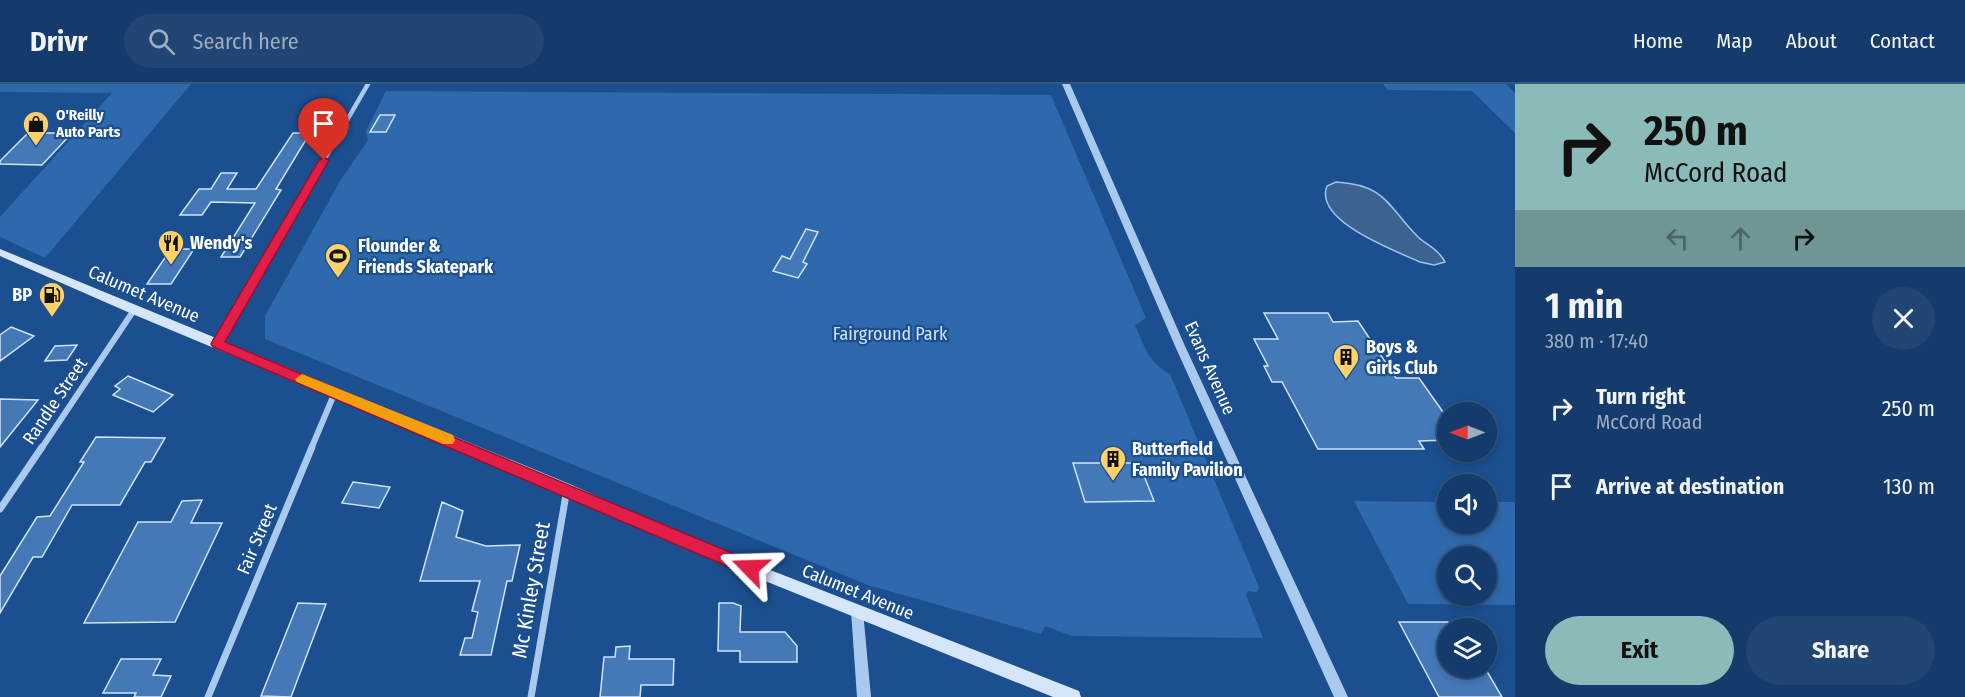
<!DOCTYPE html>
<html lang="en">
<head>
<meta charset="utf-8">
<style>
	body { margin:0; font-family:"Fira Sans Condensed",sans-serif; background:#214673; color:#f1f3f6; height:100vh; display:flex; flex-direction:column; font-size:22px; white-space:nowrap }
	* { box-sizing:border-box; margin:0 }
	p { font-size:20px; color:#9dadc1 }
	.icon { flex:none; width:33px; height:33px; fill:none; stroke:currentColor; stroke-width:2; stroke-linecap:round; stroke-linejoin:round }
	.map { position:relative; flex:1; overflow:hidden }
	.drawer { display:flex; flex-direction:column; background:#143b6b; width:450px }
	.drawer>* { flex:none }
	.top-card { background:#8bbbb9; color:#111; overflow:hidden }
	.needle { width:39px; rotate:270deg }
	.fabs { position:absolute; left:1437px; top:318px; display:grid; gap:12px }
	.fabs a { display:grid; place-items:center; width:60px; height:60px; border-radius:50%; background:#143b6b; box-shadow:0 3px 9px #0003,0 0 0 2px #33557e; font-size:30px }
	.pin { position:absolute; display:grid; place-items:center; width:51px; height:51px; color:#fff; margin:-62px -26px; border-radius:50% 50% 50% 0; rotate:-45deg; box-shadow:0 0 6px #0007 }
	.pin .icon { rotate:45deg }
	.me { position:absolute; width:66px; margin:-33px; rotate:292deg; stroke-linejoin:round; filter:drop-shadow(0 0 4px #0008) }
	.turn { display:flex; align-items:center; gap:21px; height:126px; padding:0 30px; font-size:27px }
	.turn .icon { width:78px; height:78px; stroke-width:2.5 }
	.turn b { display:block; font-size:42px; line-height:51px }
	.lanes { display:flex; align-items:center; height:57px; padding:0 30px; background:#0003; justify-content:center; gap:30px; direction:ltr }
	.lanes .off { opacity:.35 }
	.round { display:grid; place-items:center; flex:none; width:63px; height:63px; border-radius:32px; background:#214673 }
	.overview { display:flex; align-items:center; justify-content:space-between; height:102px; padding:0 30px }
	h1 { font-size:36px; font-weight:700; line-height:45px }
	.cta { display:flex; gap:12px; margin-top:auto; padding:12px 30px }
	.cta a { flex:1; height:69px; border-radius:36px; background:#8bbbb9; color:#111; font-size:24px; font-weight:700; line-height:69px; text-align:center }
	.cta a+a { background:#214673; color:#f1f3f6 }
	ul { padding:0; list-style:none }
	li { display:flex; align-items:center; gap:18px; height:78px; padding:0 30px }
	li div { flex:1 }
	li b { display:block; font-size:22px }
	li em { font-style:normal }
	header { display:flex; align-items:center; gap:36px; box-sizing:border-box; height:84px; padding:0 30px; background:#143b6b; border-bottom:2px solid #33557e }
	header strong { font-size:28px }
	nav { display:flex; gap:33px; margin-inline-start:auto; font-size:21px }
	.search { width:420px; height:54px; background:#214673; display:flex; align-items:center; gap:15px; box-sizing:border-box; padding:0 21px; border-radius:33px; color:#9dadc1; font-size:22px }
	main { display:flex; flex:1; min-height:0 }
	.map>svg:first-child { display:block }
	.green { fill:#2e69ad; fill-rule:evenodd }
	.water { fill:#3c6290; stroke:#9cc4f0; stroke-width:1.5 }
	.building { fill:#4478b7; stroke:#cfe3fa; stroke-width:1.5 }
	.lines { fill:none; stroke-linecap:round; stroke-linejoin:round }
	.minor-far2 { stroke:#a9c9ee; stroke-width:4.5 }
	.minor-far1 { stroke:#a9c9ee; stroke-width:6 }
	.minor { stroke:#a9c9ee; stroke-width:7 }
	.tertiary { fill:#a9c9ee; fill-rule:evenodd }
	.secondary { fill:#d6e6fa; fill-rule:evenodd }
	.route { fill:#e11d48; stroke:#92132f; stroke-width:1.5 }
	.slow { fill:#f59e0b }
	.labels { text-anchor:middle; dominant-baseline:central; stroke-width:4.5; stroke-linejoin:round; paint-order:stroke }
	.far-poi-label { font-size:15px; font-weight:bold; fill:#fff; stroke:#1b4f8f; text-anchor:start }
	.poi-label { font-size:18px; font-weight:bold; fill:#fff; stroke:#1b4f8f; text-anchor:start }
	.street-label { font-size:18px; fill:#fff; stroke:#1b4f8f }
	.park-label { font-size:18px; fill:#cfe3fa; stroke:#1b4f8f }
	.near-street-label { font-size:21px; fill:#fff; stroke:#1b4f8f }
</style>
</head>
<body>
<header>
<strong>Drivr</strong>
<div class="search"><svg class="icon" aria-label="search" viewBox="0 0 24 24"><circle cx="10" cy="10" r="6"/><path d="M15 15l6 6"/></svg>Search here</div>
<nav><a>Home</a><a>Map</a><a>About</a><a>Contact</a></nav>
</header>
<main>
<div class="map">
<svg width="1515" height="613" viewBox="0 0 1515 613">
	<rect width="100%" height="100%" fill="#1b4f8f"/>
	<g class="green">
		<polygon points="0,0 191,0 45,174 0,153 0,133 112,9 0,8"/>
		<polygon points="1383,0 1506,0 1515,9 1515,49 1472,7 1388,6"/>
		<path d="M386,7L1051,11L1146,234L1135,241C1144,262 1149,279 1170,290L1259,503L1257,508L1248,507L1246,511L1263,554L1072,552L1045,542L1041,550L868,501L265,255V232L340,97L368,56L366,47Z"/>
		<path d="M1354,417L1447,418L1448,440H1486L1487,418H1515V521L1408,520ZM1448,472H1486V512H1448Z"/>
	</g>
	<path class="water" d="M1336,98C1387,101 1387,122 1418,153C1427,161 1439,166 1445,178L1434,181L1420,178C1396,167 1313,137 1327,102Z"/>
	<g class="building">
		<polygon points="380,31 395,31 386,48 370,48"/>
		<polygon points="28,49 72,49 42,81 0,80 0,77"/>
		<polygon points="293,49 310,49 276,105 281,106 240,173 221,173 255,119 211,118 202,131 180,131 199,105 211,105 221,89 237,89 227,105 256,105"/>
		<polygon points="806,145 818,148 803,178 807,180 798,194 773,187 782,172 790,175"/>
		<polygon points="171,165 194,165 171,200 147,200"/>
		<polygon points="1264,229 1328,229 1333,238 1358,237 1396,294 1419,294 1448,335 1448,356 1419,357 1424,365 1318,365 1282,298 1272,298 1264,282 1268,282 1254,255 1278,255"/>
		<polygon points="11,243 34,252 0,277 0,251"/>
		<polygon points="77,261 67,276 45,277 55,262"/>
		<polygon points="128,292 173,311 153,328 113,311 120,305 115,302"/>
		<polygon points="0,315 38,316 0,363"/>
		<polygon points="96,353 165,354 151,378 145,378 120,421 72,421 42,473 33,473 0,529 0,492 37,433 50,432 84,378 80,378"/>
		<polygon points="1073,379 1139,379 1154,417 1085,418"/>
		<polygon points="353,398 390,403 379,424 342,419"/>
		<polygon points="202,416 191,439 222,439 175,538 84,539 138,438 171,438 182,417"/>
		<polygon points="442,418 463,427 456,453 486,462 520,461 512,497 507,497 491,571 460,571 465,554 472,554 478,528 472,527 480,497 420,497"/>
		<polygon points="298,519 326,520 291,613 261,612"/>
		<polygon points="719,519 733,519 741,522 740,548 785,548 797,562 797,578 740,578 740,567 718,567"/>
		<polygon points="1399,538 1448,538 1448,584 1485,584 1502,613 1439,613"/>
		<polygon points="630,562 629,575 674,575 673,601 641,601 640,613 600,613 604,573 615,573 616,563"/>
		<polygon points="121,575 161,575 153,591 171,592 161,613 134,613 136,609 103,609"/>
	</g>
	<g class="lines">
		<polyline class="minor-far2" points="274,163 368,0"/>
		<g class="minor-far1">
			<polyline points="218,260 275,162"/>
			<polyline points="41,365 134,226"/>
			<polyline points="311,365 335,308"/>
		</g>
		<g class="minor">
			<polyline points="0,425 42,363"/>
			<polyline points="208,613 312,363"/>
			<polyline points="531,613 567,405"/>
		</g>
		<g class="tertiary">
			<polygon points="1062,0 1070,0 1185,262 1348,613 1334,613 1175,262"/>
			<polygon points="857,521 862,523 863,527 871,613 857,613 851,527 852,523"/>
		</g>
		<polygon class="secondary" points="0,165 572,401 691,455 1079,607 1081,613 1053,613 681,463 562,409 130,229 0,172"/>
	</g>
	<polygon class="route" points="324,73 329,76 225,258 756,479 758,484 756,489 750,492 213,263 211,260 213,256 319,76"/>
	<polygon class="slow" points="302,290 453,351 455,356 453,360 443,360 297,298 295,295"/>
	<defs>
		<g id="shop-pin" transform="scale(1.35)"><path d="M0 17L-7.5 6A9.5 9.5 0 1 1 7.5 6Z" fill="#ffd166" stroke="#1b4f8f"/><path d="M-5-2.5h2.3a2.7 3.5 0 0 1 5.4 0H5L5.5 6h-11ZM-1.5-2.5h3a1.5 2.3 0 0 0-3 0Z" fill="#111"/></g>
		<g id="restaurant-pin" transform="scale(1.35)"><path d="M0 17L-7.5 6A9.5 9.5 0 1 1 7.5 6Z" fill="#ffd166" stroke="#1b4f8f"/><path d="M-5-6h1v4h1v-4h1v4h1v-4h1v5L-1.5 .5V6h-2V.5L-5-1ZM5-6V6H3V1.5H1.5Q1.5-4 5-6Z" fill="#111"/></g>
		<g id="stadium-pin" transform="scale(1.35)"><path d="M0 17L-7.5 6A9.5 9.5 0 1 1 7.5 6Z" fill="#ffd166" stroke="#1b4f8f"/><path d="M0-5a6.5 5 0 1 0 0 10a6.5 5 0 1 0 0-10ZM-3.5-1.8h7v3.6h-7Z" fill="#111"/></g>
		<g id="fuel-pin" transform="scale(1.35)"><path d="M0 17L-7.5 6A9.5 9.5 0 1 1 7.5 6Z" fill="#ffd166" stroke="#1b4f8f"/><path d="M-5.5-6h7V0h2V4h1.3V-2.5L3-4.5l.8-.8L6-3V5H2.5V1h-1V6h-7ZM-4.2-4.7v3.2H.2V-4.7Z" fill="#111"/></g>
		<g id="building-pin" transform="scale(1.35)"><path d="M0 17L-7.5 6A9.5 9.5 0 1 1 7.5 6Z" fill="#ffd166" stroke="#1b4f8f"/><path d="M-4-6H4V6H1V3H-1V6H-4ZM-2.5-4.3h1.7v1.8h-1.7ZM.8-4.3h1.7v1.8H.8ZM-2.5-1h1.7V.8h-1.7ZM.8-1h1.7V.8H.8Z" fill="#111"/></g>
	</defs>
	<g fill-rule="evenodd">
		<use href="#shop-pin" x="36" y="40"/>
		<use href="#restaurant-pin" x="171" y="159"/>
		<use href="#stadium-pin" x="338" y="172"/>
		<use href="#fuel-pin" x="52" y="211"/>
		<use href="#building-pin" x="1346" y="273"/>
		<use href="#building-pin" x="1113" y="375"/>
	</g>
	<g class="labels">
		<g class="far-poi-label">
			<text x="56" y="31">O'Reilly<tspan x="56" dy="17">Auto Parts</tspan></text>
		</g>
		<g class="poi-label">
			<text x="190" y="159">Wendy's</text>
			<text x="358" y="162">Flounder &amp;<tspan x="358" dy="21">Friends Skatepark</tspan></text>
			<text x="32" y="211" text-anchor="end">BP</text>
			<text x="1366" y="263">Boys &amp;<tspan x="1366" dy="21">Girls Club</tspan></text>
			<text x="1132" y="365">Butterfield<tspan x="1132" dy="21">Family Pavilion</tspan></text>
		</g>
		<g class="street-label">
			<text transform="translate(144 210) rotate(23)">Calumet Avenue</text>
			<text transform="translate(1210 284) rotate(66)">Evans Avenue</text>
			<text transform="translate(55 317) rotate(-56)">Randle Street</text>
			<text transform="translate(257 455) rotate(-67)">Fair Street</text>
			<text transform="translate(858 508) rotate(22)">Calumet Avenue</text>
		</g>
		<g class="park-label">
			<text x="890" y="250">Fairground Park</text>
		</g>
		<g class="near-street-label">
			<text transform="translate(531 506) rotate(-80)">Mc Kinley Street</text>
		</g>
	</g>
</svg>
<div class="fabs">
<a><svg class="needle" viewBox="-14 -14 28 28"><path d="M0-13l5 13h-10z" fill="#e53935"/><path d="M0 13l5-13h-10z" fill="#9dadc1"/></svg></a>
<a><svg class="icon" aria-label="sound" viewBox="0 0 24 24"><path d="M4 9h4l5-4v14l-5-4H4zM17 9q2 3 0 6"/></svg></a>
<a><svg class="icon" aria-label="search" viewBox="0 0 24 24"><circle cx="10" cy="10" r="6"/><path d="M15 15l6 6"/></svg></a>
<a><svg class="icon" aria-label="layers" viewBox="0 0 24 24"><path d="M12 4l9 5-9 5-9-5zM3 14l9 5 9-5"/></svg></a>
</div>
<div class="pin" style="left:324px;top:76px;background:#d93025"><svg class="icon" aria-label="arrive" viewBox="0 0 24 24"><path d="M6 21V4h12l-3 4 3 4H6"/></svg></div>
<svg class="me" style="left:750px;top:484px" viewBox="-20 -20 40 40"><path d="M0-17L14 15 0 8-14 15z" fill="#e11d48" stroke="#fff" stroke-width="4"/></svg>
</div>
<section class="drawer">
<div class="top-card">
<div class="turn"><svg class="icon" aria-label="right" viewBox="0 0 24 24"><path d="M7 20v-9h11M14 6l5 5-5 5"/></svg><div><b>250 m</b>McCord Road</div></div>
<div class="lanes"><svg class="icon off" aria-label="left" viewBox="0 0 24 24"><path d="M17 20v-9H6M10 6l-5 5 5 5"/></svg><svg class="icon off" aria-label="ahead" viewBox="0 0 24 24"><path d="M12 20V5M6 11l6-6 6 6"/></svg><svg class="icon" aria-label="right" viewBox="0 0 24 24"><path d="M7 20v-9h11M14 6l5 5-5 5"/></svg></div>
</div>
<div class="overview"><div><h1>1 min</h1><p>380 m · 17:40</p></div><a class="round"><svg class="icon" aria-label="close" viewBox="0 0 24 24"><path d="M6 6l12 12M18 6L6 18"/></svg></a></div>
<ul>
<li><svg class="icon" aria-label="right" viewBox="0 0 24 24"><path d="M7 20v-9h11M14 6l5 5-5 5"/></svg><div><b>Turn right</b><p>McCord Road</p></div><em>250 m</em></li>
<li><svg class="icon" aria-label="arrive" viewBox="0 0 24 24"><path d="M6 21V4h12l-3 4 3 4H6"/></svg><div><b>Arrive at destination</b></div><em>130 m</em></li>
</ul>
<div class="cta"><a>Exit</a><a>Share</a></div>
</section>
</main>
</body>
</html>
